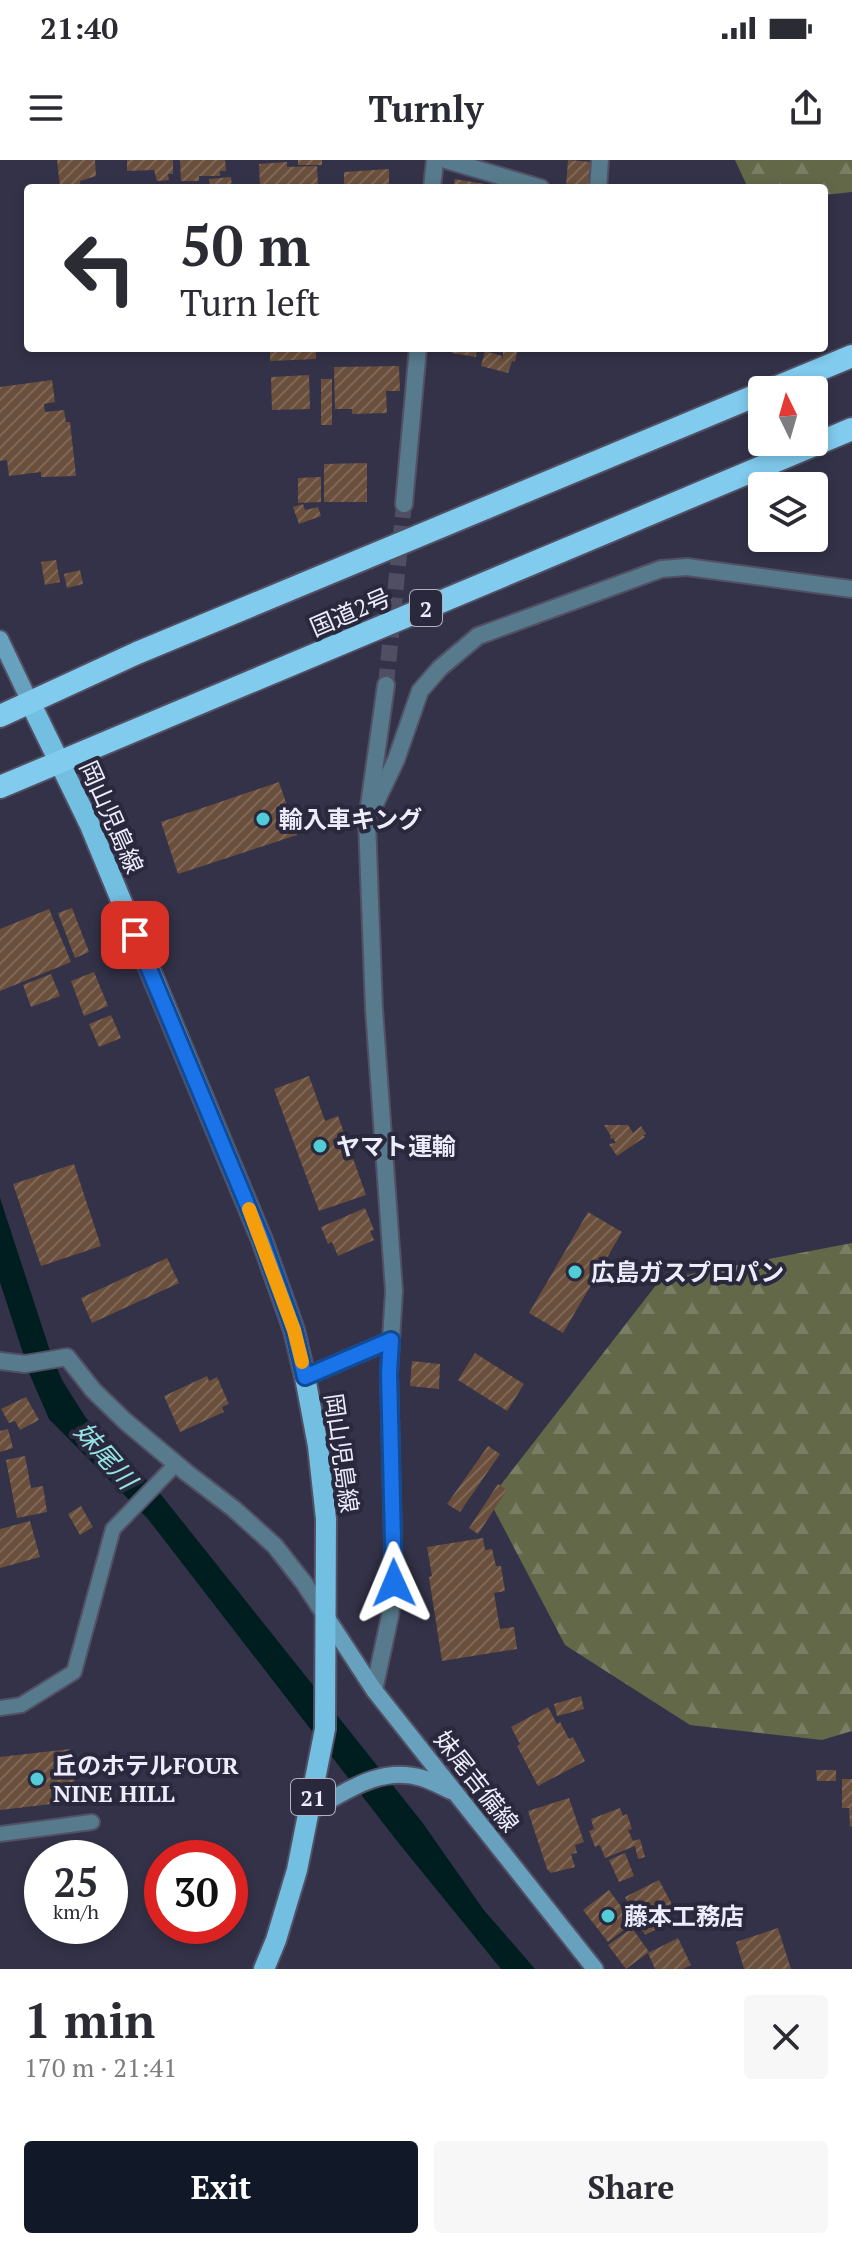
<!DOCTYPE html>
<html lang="en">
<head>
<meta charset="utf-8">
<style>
	body { margin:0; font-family:"PT Serif","Noto Sans JP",serif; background:#f7f7f7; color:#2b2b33; height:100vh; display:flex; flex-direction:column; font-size:30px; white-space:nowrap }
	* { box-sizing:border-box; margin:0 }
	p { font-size:26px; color:#7c7c81 }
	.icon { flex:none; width:44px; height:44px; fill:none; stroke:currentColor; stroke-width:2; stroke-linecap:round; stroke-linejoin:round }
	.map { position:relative; height:1809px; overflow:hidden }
	.panel { display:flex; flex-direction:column; background:#fff; flex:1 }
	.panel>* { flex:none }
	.guide { position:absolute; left:24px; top:24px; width:804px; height:168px; border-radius:8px; box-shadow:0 4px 12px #0003; background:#fff; color:#2b2b33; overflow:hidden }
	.needle { width:52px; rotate:355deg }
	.fabs { position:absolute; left:748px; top:216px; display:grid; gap:16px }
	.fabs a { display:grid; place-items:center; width:80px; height:80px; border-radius:8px; background:#fff; box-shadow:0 4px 12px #0003; font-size:40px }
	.speed { position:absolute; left:24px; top:1680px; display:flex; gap:16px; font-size:40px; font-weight:700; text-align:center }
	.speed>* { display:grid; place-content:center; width:104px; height:104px; border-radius:50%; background:#fff; box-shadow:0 4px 12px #0003; line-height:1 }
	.speed small { font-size:20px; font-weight:400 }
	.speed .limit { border:12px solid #d22; background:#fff; color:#111 }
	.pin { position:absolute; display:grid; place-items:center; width:68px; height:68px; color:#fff; margin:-34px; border-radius:16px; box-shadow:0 4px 12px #0006 }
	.me { position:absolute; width:88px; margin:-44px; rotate:359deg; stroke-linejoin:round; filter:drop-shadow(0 0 6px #0008) }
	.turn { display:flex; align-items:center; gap:28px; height:168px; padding:0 24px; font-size:36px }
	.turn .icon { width:104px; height:104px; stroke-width:2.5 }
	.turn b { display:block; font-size:56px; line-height:68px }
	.round { display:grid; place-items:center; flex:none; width:84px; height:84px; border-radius:8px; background:#f7f7f7 }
	.headline { display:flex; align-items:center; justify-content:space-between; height:136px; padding:0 24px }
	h1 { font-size:48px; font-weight:700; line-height:60px }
	.primary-button { display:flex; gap:16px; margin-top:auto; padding:16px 24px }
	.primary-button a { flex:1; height:92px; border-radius:8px; background:#111827; color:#fff; font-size:32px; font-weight:700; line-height:92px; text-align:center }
	.primary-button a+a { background:#f7f7f7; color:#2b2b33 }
	.status { display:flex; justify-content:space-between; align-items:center; height:56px; padding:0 40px; background:#fff; direction:ltr }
	.status svg { height:22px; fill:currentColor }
	header { display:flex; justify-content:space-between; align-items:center; height:104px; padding:0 24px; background:#fff; font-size:36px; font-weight:700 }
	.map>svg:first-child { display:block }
	.forest { fill:url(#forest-firs) }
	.water { fill:#001e1f }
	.building { fill:url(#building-hatch) }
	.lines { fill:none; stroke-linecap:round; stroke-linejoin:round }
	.minor-tunnel { stroke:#4f4e63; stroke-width:16; stroke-dasharray:16 8; stroke-linecap:butt }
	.service-casing { stroke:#515065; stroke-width:18 }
	.minor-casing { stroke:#515065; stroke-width:20 }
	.secondary-casing { stroke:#515065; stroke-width:20 }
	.primary-casing { stroke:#515065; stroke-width:24 }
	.trunk-casing { stroke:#515065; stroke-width:26 }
	.service { stroke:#577a8c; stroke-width:14 }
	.minor { stroke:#577a8c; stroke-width:16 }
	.secondary { stroke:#67a1bd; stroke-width:16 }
	.primary { stroke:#72bfe2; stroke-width:20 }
	.trunk { stroke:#81cbee; stroke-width:22 }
	.route-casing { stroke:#114b97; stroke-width:20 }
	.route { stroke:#1a73e8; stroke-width:14 }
	.slow { stroke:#f59e0b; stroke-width:14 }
	.poi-dot { fill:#52ccd6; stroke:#29283d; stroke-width:3 }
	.labels { text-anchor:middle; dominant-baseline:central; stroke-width:8; stroke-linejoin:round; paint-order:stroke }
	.shield { fill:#29283d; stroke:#b2b1c2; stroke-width:2 }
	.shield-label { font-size:22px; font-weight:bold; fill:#edecfb }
	.street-label { font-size:24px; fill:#edecfb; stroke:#29283d }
	.poi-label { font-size:24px; font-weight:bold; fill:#edecfb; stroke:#29283d; text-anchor:start }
	.water-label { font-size:26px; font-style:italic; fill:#94e3e4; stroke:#29283d }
</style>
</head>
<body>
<div class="status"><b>21:40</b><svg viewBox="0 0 49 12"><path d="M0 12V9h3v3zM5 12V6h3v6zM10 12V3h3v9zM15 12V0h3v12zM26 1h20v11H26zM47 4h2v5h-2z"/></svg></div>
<header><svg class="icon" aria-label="menu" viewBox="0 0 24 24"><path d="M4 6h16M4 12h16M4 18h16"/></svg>Turnly<svg class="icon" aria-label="share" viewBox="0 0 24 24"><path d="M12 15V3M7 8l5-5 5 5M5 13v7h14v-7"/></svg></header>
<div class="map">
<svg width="852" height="1809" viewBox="0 0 852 1809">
	<defs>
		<pattern id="forest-firs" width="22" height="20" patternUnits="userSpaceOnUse" patternTransform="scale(2)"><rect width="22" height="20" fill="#636849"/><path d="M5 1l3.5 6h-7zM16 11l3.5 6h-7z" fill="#7a7e64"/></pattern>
		<pattern id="building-hatch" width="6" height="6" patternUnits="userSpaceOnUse" patternTransform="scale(2)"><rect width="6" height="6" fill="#6a4f3c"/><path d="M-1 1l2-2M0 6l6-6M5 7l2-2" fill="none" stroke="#806859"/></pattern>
	</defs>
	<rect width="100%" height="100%" fill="#333248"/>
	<g class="forest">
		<polygon points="735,0 852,0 852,32 824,35 824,28 748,28"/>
		<polygon points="852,1083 852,1571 822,1580 690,1565 565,1485 489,1340 660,1120"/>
	</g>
	<polygon class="water" points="0,1038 49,1188 62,1220 86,1258 162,1336 422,1662 483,1749 535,1809 501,1809 397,1681 148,1359 49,1259 30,1215 0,1122"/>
	<g class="building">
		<polygon points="57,0 95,0 96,16 80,21 81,28 60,28"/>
		<polygon points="127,0 173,0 173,14 168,14 169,20 157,21 154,10 127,11"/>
		<polygon points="180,0 225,0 226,11 220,11 220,16 199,16 199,21 181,21"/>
		<rect x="298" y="0" width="24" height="5"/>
		<polygon points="568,0 591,2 590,27 566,26"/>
		<polygon points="287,2 287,7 317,6 318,28 260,28 259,4"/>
		<polygon points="389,9 389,28 344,28 344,12"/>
		<polygon points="231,17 232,28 210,28 209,19"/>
		<polygon points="455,19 496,26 496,28 453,28"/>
		<polygon points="270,188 316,188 316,199 270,201"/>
		<polygon points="452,188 477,188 476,197 452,193"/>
		<polygon points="487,188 518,188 515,202 512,201 508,213 481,206 485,191 502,196 503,200 503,191 487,190"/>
		<polygon points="399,206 400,231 386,231 387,253 352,254 352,249 335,249 334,207"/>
		<polygon points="309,215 310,249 272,250 271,217"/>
		<rect x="321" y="219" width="11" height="46"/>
		<polygon points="52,220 55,242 44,244 45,252 64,250 66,262 70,262 76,316 41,317 41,312 9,316 7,300 0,301 0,227"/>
		<polygon points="367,303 367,342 324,342 324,304"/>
		<polygon points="321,317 321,342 298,343 298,318"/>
		<polygon points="303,344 305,350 318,347 321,356 299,364 293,347"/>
		<polygon points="56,400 60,422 45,425 41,402"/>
		<polygon points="80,410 83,424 67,428 64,414"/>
		<polygon points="279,622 297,675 178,714 161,662"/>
		<polygon points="72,748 89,792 75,798 58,753"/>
		<polygon points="49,749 71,802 0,831 0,769"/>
		<polygon points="94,812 108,846 84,856 71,821"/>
		<polygon points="51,814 60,836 31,847 23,825"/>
		<polygon points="111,855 121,878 99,887 89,864"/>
		<polygon points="309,916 325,961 338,956 366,1035 319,1051 274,929"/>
		<polygon points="604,965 628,965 633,973 641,966 646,974 643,975 645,977 617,996 609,984 616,983 613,978 611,979 610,977 611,976"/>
		<polygon points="74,1004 101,1086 41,1106 13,1024"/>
		<polygon points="365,1048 374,1070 370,1071 374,1080 338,1096 332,1082 328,1084 321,1067"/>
		<polygon points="588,1052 622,1072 563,1173 529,1153"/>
		<polygon points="167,1098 179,1123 92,1163 81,1138"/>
		<polygon points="475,1193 524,1224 507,1251 458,1220"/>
		<polygon points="412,1201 440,1204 439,1229 410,1226"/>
		<polygon points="207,1216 209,1221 217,1217 229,1244 222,1247 224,1252 180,1272 164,1236"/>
		<polygon points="26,1237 39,1260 20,1270 15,1261 9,1263 1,1249"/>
		<polygon points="8,1269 13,1288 0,1292 0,1271"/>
		<polygon points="488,1286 500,1294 460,1352 447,1344"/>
		<polygon points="25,1296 31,1328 43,1326 47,1352 17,1358 6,1300"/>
		<polygon points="498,1324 507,1330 478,1374 469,1368"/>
		<polygon points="81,1346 93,1367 80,1375 68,1354"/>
		<polygon points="30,1361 40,1397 0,1408 0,1369"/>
		<polygon points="483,1378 485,1390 492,1389 496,1406 501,1406 505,1431 494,1433 500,1469 514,1467 517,1489 442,1501 429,1417 432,1416 427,1387"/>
		<polygon points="581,1536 584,1549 557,1556 554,1544"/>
		<polygon points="548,1547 557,1564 560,1562 569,1579 573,1577 585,1601 538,1626 517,1586 520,1584 511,1567"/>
		<polygon points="70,1589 77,1641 0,1650 0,1597"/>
		<polygon points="816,1610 836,1610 836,1621 817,1621"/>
		<polygon points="842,1619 852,1619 852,1666 850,1667 849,1648 842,1648"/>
		<polygon points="569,1638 584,1682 575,1685 577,1693 571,1694 575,1707 551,1713 547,1709 528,1651"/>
		<polygon points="620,1648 623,1656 627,1654 632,1669 628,1670 633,1681 640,1679 645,1697 638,1699 635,1686 605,1698 600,1685 595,1687 589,1671 594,1669 591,1659"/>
		<polygon points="625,1693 634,1716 619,1722 609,1700"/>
		<polygon points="659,1720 676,1752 668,1759 668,1763 645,1775 625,1737"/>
		<polygon points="609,1730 633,1763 608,1782 583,1750"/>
		<polygon points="632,1768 649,1792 626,1809 608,1785"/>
		<polygon points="778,1768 791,1809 744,1809 736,1782"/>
		<polygon points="678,1778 691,1805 683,1809 655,1809 648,1793"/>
	</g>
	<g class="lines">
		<polyline class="minor-tunnel" points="386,525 404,344"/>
		<g class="service-casing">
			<g id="service">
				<polyline points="0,1548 21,1545 74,1512 113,1369 176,1304"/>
				<polyline points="0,1674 92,1662"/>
			</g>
		</g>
		<g class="minor-casing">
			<g id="minor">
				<polyline points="446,0 541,28"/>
				<polyline points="432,28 435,0"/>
				<polyline points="598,28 600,0"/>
				<polyline points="404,344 418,188"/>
				<polyline points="375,644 396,600 420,531 440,508 478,476 661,409 687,407 852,429"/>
				<polyline points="0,1201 25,1204 67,1197 93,1230 125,1261 187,1313 234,1349 275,1386 304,1423 327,1458"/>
				<polyline points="305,1217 391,1180"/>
				<polyline points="374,1530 390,1456 394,1423 389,1213 394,1131 374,849 367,660 386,525"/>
			</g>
		</g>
		<g class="secondary-casing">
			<g id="secondary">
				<polyline points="0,479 30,542"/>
				<polyline points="327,1458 374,1530 595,1809"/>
				<path d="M311,1651C345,1632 381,1605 422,1618C432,1621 442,1627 451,1631"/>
			</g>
		</g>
		<g class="primary-casing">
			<polyline id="primary" points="30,542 89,663 262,1080 294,1170 305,1217 318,1286 326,1359 325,1569 297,1710 276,1780 264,1809"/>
		</g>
		<g class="trunk-casing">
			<g id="trunk">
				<polyline points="770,230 852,196"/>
				<polyline points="0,556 137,493 762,233"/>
				<polyline points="0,627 852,269"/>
			</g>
		</g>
		<use href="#service" class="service"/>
		<use href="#minor" class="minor"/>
		<use href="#secondary" class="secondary"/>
		<use href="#primary" class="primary"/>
		<use href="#trunk" class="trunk"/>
	</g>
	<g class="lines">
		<g class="route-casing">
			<polyline id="route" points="135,775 262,1080 294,1170 305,1217 391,1180 389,1213 394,1423"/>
		</g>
		<use href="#route" class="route"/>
		<polyline class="slow" points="249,1049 294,1170 302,1202"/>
	</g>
	<g class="poi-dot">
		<circle cx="263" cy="659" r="8"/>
		<circle cx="320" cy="986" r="8"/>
		<circle cx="575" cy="1112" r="8"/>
		<circle cx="37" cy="1619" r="8"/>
		<circle cx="608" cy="1756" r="8"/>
	</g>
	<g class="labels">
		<g class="shield">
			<rect x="410" y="430" width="32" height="36" rx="6"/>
			<rect x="291" y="1619" width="44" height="36" rx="6"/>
		</g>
		<g class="shield-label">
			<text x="426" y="448">2</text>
			<text x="313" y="1637">21</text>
		</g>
		<g class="street-label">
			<text transform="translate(350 452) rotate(-23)">国道2号</text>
			<text transform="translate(112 657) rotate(66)">岡山児島線</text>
			<text transform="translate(342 1293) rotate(82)">岡山児島線</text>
			<text transform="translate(477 1621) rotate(52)">妹尾吉備線</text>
		</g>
		<g class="poi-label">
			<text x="279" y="659">輸入車キング</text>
			<text x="336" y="986">ヤマト運輸</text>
			<text x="591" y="1112">広島ガスプロパン</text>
			<text x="53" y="1605">丘のホテルFOUR<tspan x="53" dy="28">NINE HILL</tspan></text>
			<text x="624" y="1756">藤本工務店</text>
		</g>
		<g class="water-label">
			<text transform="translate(106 1295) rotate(49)">妹尾川</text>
		</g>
	</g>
</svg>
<div class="fabs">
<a><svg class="needle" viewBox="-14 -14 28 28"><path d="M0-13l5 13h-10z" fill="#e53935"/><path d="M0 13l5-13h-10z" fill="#7c7c81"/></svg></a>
<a><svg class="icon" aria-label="layers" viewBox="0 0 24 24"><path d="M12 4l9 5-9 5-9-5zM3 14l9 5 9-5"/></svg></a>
</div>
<div class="speed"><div>25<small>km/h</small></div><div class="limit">30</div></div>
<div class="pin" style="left:135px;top:775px;background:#d93025"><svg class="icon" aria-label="arrive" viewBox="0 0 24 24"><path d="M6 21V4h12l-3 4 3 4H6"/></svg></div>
<svg class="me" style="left:394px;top:1423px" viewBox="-20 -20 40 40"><path d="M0-17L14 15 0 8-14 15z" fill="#1a73e8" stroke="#fff" stroke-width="4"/></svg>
<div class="guide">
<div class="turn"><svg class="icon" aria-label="left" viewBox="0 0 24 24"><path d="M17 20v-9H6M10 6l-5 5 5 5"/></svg><div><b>50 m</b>Turn left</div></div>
</div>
</div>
<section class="panel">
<div class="headline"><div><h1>1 min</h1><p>170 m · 21:41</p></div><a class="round"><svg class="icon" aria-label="close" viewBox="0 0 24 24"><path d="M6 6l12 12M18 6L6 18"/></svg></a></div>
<div class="primary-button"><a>Exit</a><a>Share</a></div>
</section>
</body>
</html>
